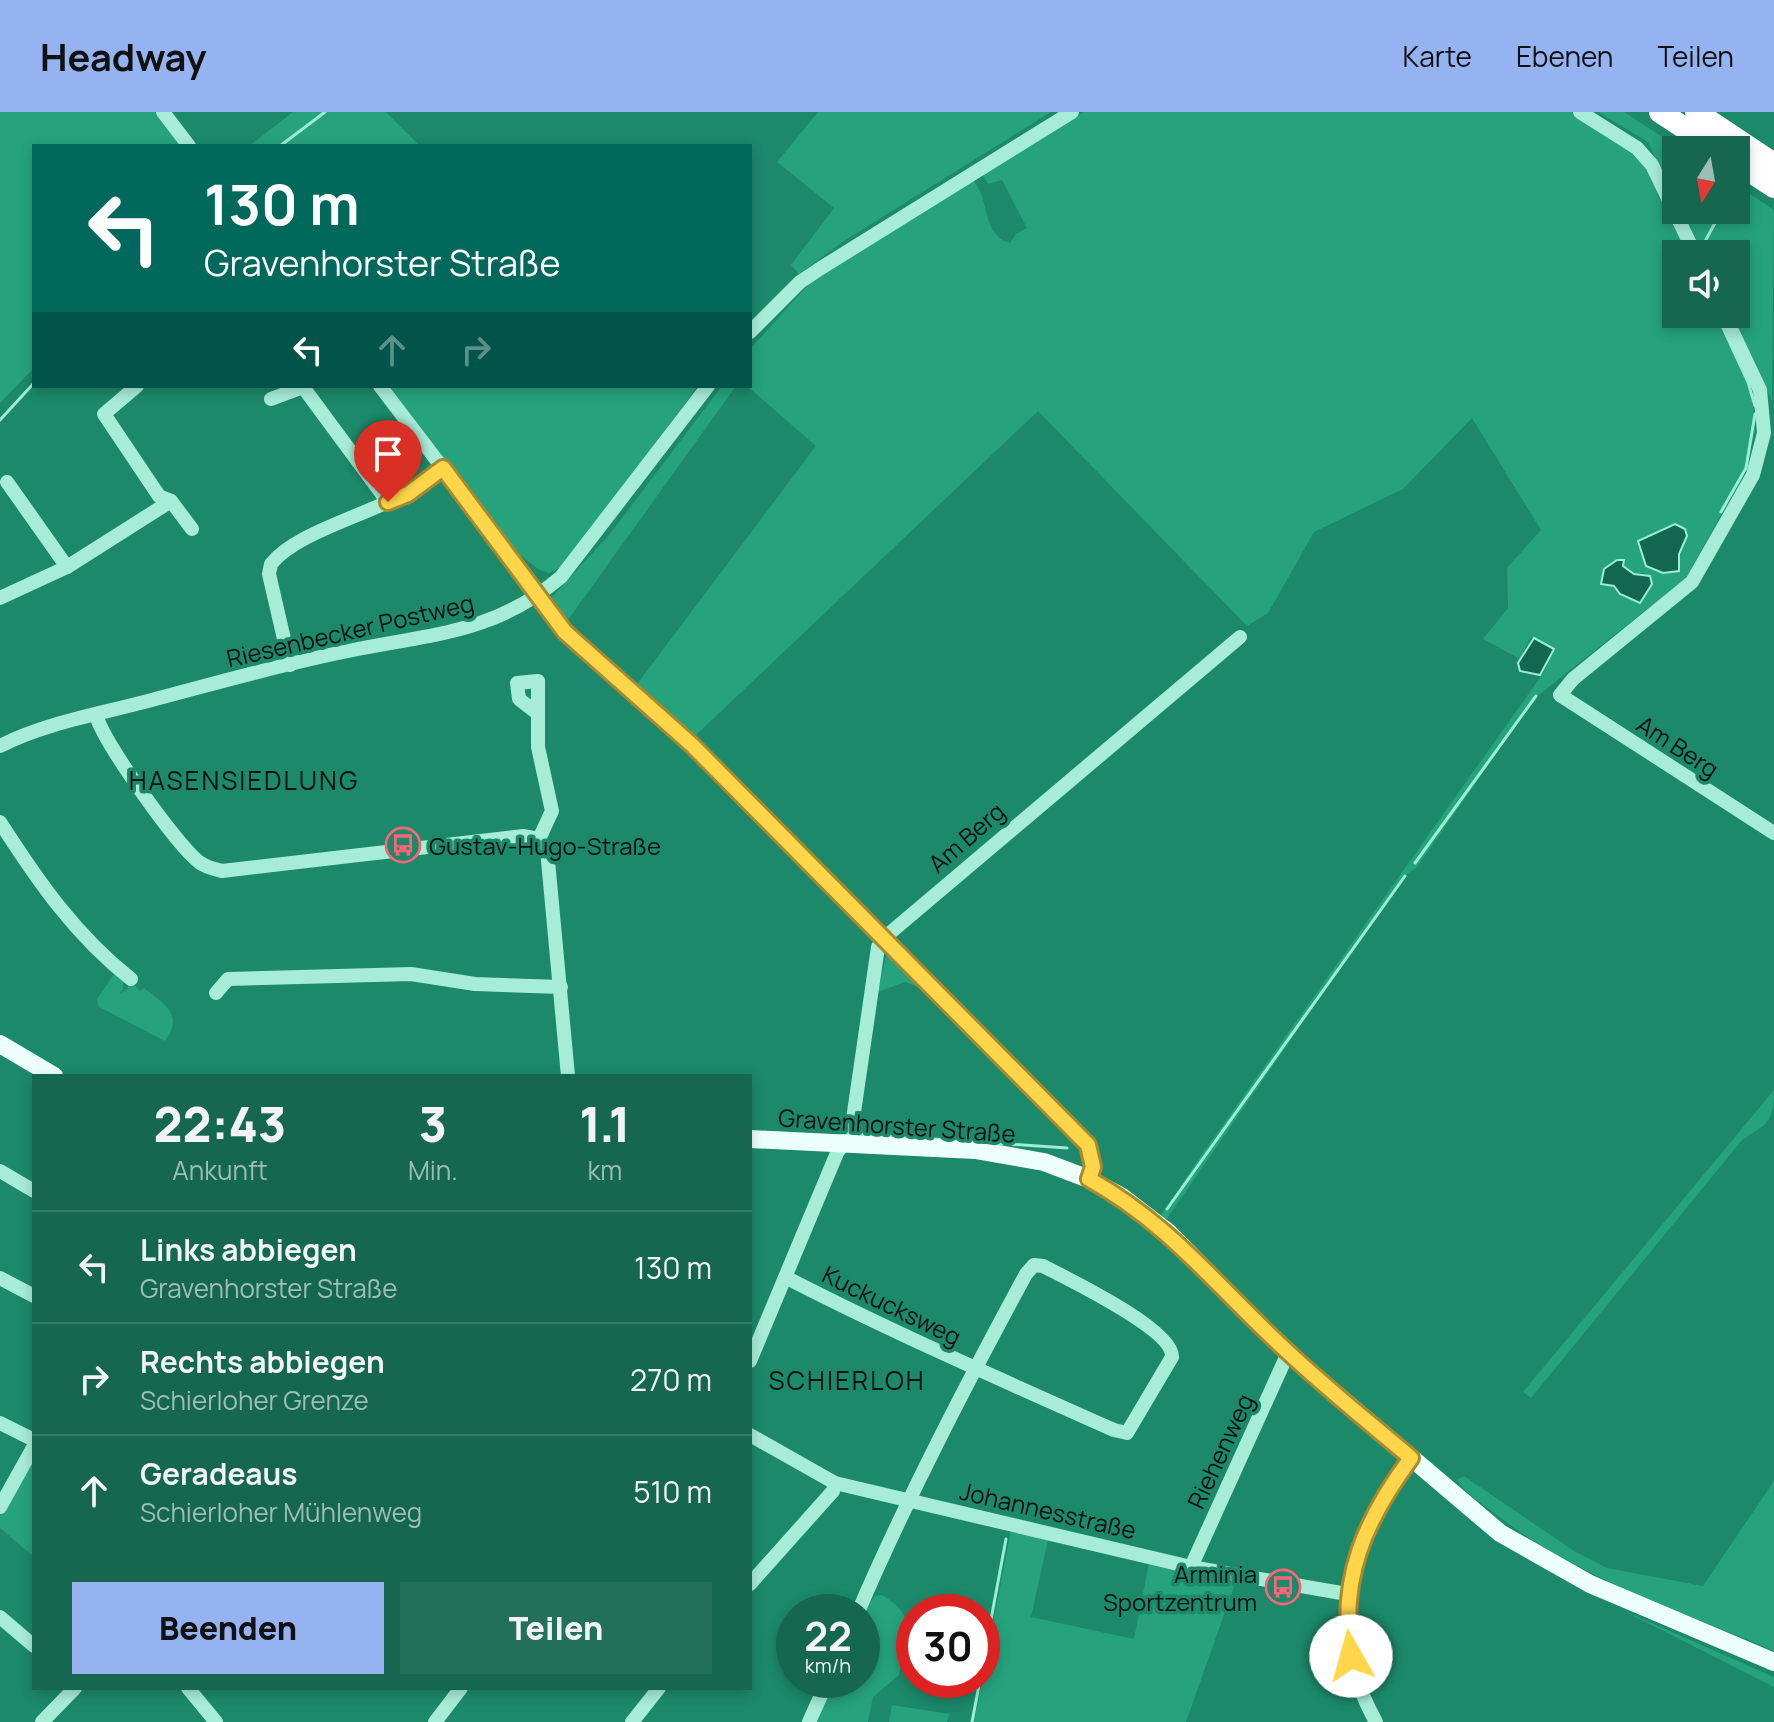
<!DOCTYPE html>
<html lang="de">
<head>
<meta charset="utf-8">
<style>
	body { margin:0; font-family:Manrope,sans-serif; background:#226f5a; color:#f1f3f6; height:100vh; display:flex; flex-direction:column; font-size:30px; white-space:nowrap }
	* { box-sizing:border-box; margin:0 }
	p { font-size:26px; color:#9dbeb7 }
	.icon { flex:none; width:44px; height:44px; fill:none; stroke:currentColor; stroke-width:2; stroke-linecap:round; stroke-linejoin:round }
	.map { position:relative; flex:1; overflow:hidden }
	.panel { position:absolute; left:32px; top:962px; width:720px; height:616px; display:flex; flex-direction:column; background:#156750; border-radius:0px; box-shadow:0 4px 12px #0003 }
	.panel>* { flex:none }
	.hud { position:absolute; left:32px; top:32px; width:720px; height:244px; border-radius:0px; box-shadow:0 4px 12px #0003; background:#00695c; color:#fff; overflow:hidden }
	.needle { width:52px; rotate:191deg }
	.buttons { position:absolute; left:1662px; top:24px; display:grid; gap:16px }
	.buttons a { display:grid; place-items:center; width:88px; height:88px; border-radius:0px; background:#156750; box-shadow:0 4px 12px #0003; font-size:40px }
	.speed { position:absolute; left:776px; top:1482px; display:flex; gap:16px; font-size:40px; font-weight:700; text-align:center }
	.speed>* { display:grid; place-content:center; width:104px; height:104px; border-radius:50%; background:#156750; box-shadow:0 4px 12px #0003; line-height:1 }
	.speed small { font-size:20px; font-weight:400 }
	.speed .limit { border:12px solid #d22; background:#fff; color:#111 }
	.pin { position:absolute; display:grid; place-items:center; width:68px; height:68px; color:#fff; margin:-82px -34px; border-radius:50% 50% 50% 0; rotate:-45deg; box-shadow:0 0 8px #0007 }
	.pin .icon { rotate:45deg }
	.me { position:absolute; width:88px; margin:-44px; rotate:353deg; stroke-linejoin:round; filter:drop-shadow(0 0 6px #0008) }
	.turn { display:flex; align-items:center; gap:28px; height:168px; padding:0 40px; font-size:36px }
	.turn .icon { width:104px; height:104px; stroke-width:2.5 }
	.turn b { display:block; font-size:56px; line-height:68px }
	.lanes { display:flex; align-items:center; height:76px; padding:0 40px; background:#0003; justify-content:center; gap:40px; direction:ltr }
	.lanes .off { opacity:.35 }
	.eta { display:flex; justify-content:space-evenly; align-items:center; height:136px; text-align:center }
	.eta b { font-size:48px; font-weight:800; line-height:56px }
	.cta { display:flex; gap:16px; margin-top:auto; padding:16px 40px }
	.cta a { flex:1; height:92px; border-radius:0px; background:#95b2f1; color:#111; font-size:32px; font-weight:800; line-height:92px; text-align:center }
	.cta a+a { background:#226f5a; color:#f1f3f6 }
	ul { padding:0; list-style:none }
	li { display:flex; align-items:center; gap:24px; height:112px; padding:0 40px; border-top:2px solid #347b67 }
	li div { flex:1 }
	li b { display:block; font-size:30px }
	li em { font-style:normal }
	header { display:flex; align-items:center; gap:48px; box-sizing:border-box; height:112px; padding:0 40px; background:#95b2f1; color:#111 }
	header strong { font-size:38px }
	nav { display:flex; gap:44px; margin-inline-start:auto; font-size:28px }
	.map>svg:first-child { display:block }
	.green { fill:#26a27d; fill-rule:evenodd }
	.water { fill:#136750; stroke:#9aeed4; stroke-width:2 }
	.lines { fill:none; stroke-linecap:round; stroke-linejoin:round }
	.stream { stroke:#9aeed4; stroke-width:3 }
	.minor { stroke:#a7ecd7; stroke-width:14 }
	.major { stroke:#ecfffa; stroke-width:18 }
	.highway { stroke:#fff; stroke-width:22 }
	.route-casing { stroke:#a68a30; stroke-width:20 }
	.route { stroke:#ffd54a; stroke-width:14 }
	.labels { text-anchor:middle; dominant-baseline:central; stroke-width:7; stroke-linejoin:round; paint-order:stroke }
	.street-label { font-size:24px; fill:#111; stroke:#1c896a }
	.poi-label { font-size:24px; fill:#111; stroke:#1c896a; text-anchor:start }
	.neighbourhood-label { font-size:26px; letter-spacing:2px; fill:#111; stroke:#1c896a }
</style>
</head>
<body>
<header>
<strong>Headway</strong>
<nav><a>Karte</a><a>Ebenen</a><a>Teilen</a></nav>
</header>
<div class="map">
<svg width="1774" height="1610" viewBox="0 0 1774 1610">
	<rect width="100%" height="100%" fill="#1c896a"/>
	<g class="green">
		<polygon points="0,0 156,0 182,34 34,34 34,256 0,291"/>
		<polygon points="293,0 386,0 420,34 249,34"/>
		<polygon points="818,0 1051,0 844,129 799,162 791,153 834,96 777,50"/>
		<path d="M1084,0H1573L1630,36L1646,56L1687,142H1676V202H1715L1752,280L1755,319L1744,361L1686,466L1535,586L1416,756L1404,764L1166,1108L1161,1103L1203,1041L1544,560L1554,537L1530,526L1520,547L1483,527L1508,496L1507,456L1541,418L1472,306L1403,377L1314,420L1268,501L1247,514L1038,299L695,624L637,572L816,334L747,274H750V237L810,171L972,68C991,84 980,123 1010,131L1016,122L1027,116L1002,68L988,72L982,62ZM1623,454L1634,462L1644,461L1652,472L1640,491L1620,482L1614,474L1601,471L1602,465Z"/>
		<polygon points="1598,0 1624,0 1682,38 1676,38 1676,88 1648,30"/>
		<polygon points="1736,73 1774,98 1772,289 1730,202 1736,202 1736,142 1702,142 1681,98 1736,98"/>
		<polygon points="387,274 698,274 563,454 549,461 538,457 513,437"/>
		<polygon points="722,274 736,274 568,508 551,486 610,422"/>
		<polygon points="887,839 890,840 929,879 905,870 878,880"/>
		<path d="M114,862L123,864V877L119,883L128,876L127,866L140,879L144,876C163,891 185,902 165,929L99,895L97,887Z"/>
		<path d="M1774,978C1774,1010 1768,1011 1742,1028L1531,1286L1523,1280Z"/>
		<polygon points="34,1349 34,1445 0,1416 0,1404"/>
		<path d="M1464,1364L1574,1439L1607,1456L1703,1474L1774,1369V1539C1680,1498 1575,1465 1494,1401C1481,1391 1466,1382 1457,1368Z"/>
		<polygon points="1011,1418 1048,1428 1031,1505 1134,1527 1149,1451 1236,1469 1186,1610 974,1610"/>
		<path d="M882,1483C920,1505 906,1527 899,1563L873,1585L868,1610H813L832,1568H862V1500L875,1484Z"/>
		<polygon points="1622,1498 1774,1565 1774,1575"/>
		<polygon points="892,1593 949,1602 947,1610 889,1610"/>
	</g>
	<g class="water">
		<polygon points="1675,412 1685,417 1687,424 1679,442 1679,459 1663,461 1646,454 1638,429"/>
		<polygon points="1617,448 1624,448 1623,454 1634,462 1650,464 1652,472 1640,491 1620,482 1614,474 1601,472 1604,457"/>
		<polygon points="1534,526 1554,537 1540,563 1520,559 1518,551"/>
	</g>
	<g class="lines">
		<g class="stream">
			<polyline points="280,34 325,0"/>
			<polyline points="1702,135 1722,98"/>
			<polyline points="1723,216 1748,270 1755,294"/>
			<polyline points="0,308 34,271"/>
			<polyline points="1721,400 1746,356 1755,302"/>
			<polyline points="1415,751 1536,584"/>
			<polyline points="860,1022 1067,1036"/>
			<polyline points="1167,1097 1405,764"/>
			<polyline points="982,1556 1006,1427"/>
			<polyline points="972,1610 980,1568"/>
		</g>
		<g class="minor">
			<polyline points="163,0 189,34"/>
			<polyline points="1580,0 1637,36 1652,53 1695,142"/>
			<polyline points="1724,202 1760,278 1764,321 1753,363 1692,470 1573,567 1560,583 1774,721"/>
			<polyline points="750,220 800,170 821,156 1072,0"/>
			<polyline points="137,274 104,302 159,384 171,389"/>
			<path d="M380,274L529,469L549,503L565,520L692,633L1047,989C1068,1011 1100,1033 1089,1067"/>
			<polyline points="271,287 303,275 388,390"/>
			<polyline points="7,370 67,455"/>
			<polyline points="0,486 67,455 171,389 192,417"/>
			<path d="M290,553L269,462L271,452C302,413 399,398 443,356"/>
			<polyline points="537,601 519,587 517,571 538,569 538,635 552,699 539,727"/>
			<path d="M96,603C104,631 176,732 199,750C205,755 214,757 222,759L523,724L539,727L547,738L568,964"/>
			<path d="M0,634C43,612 94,603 140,591C210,573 281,552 353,538C433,522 495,521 561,465L708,274"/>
			<path d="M0,710C38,769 75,823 131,867"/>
			<polyline points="216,881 228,867 411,862 475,872 561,875"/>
			<polyline points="0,1059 34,1079"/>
			<polyline points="0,1166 34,1184"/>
			<path d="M787,1166C894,1221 1004,1269 1114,1318L1127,1321L1172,1245C1174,1218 1068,1167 1043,1154L1034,1153L1026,1162C966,1273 908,1384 858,1500"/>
			<polyline points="750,1249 837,1041 851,1021 878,835 884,826 1240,525"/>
			<polyline points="0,1311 34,1328"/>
			<polyline points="750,1323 835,1371 1191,1455 1347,1482"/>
			<polyline points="0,1395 34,1334"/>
			<polyline points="1191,1455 1288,1241"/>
			<polyline points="750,1472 833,1379 835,1371"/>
			<polyline points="0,1505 34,1534"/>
			<polyline points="188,1576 216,1610"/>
			<polyline points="42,1610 75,1576"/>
			<polyline points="435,1610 461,1576"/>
			<polyline points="632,1610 659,1576"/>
			<polyline points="809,1610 828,1568"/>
			<path d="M1376,1610C1323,1515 1349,1428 1411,1346"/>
		</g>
		<g class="major">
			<polyline points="0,932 54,964"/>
			<polyline points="750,1027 975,1038 1044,1050 1089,1067 1122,1085 1169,1121 1288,1241 1500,1421 1590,1472 1774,1550"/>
		</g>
		<g class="highway">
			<polyline points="1660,0 1718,38"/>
			<polyline points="1696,0 1774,52"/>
			<polyline points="1736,50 1774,75"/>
		</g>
	</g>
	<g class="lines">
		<g class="route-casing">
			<path id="route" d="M388,390L408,382L443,356L565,520L692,633L1088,1033L1093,1055L1089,1067C1166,1110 1210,1166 1273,1226C1317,1269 1365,1307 1411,1346C1365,1408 1339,1466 1351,1544"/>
		</g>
		<use href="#route" class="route"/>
	</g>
	<defs>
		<g id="bus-ring" transform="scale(1.8)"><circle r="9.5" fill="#1c896a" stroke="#fc6479" stroke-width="1.5"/><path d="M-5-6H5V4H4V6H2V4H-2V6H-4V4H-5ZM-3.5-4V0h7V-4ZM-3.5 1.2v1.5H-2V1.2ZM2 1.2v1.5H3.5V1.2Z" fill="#fc6479"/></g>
	</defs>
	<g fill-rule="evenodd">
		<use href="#bus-ring" x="403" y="733"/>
		<use href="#bus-ring" x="1283" y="1475"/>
	</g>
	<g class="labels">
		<g class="street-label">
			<text transform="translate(350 518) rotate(-13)">Riesenbecker Postweg</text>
			<text transform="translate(1678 634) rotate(33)">Am Berg</text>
			<text transform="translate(966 725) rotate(-41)">Am Berg</text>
			<text transform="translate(897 1013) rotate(4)">Gravenhorster Straße</text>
			<text transform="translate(892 1193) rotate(26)">Kuckucksweg</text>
			<text transform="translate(1220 1339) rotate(-65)">Riehenweg</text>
			<text transform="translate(1048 1398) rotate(13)">Johannesstraße</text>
		</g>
		<g class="poi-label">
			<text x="429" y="733">Gustav-Hugo-Straße</text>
			<text x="1257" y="1461" text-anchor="end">Arminia<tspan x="1257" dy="28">Sportzentrum</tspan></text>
		</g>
		<g class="neighbourhood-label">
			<text x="244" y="668">HASENSIEDLUNG</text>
			<text x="847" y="1268">SCHIERLOH</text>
		</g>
	</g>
</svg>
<div class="buttons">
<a><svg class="needle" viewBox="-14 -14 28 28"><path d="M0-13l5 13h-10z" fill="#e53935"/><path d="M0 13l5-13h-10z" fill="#9dbeb7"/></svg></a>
<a><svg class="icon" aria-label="sound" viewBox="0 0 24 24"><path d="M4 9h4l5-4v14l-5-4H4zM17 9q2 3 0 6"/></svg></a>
</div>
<div class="speed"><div>22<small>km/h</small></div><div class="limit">30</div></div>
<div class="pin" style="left:388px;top:390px;background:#d93025"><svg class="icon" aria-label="arrive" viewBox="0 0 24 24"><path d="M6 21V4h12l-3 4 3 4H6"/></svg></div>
<svg class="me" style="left:1351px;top:1544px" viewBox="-20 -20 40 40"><circle r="19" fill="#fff"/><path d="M0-13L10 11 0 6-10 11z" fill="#ffd54a"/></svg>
<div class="hud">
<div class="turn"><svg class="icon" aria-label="left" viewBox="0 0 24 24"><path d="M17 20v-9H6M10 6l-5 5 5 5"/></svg><div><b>130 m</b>Gravenhorster Straße</div></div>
<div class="lanes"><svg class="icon" aria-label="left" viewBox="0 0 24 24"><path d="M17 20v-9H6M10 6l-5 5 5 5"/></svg><svg class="icon off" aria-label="ahead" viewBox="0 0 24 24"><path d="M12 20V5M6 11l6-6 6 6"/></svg><svg class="icon off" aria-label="right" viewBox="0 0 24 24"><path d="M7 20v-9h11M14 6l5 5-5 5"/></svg></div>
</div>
<section class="panel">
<div class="eta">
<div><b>22:43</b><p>Ankunft</p></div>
<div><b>3</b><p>Min.</p></div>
<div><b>1.1</b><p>km</p></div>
</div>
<ul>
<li><svg class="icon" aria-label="left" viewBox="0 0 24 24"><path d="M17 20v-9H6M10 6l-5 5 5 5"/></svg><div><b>Links abbiegen</b><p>Gravenhorster Straße</p></div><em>130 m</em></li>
<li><svg class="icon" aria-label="right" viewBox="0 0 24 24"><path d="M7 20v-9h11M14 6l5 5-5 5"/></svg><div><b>Rechts abbiegen</b><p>Schierloher Grenze</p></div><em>270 m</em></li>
<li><svg class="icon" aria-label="ahead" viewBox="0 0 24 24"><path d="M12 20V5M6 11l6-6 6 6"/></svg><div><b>Geradeaus</b><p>Schierloher Mühlenweg</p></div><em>510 m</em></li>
</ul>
<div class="cta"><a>Beenden</a><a>Teilen</a></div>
</section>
</div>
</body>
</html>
